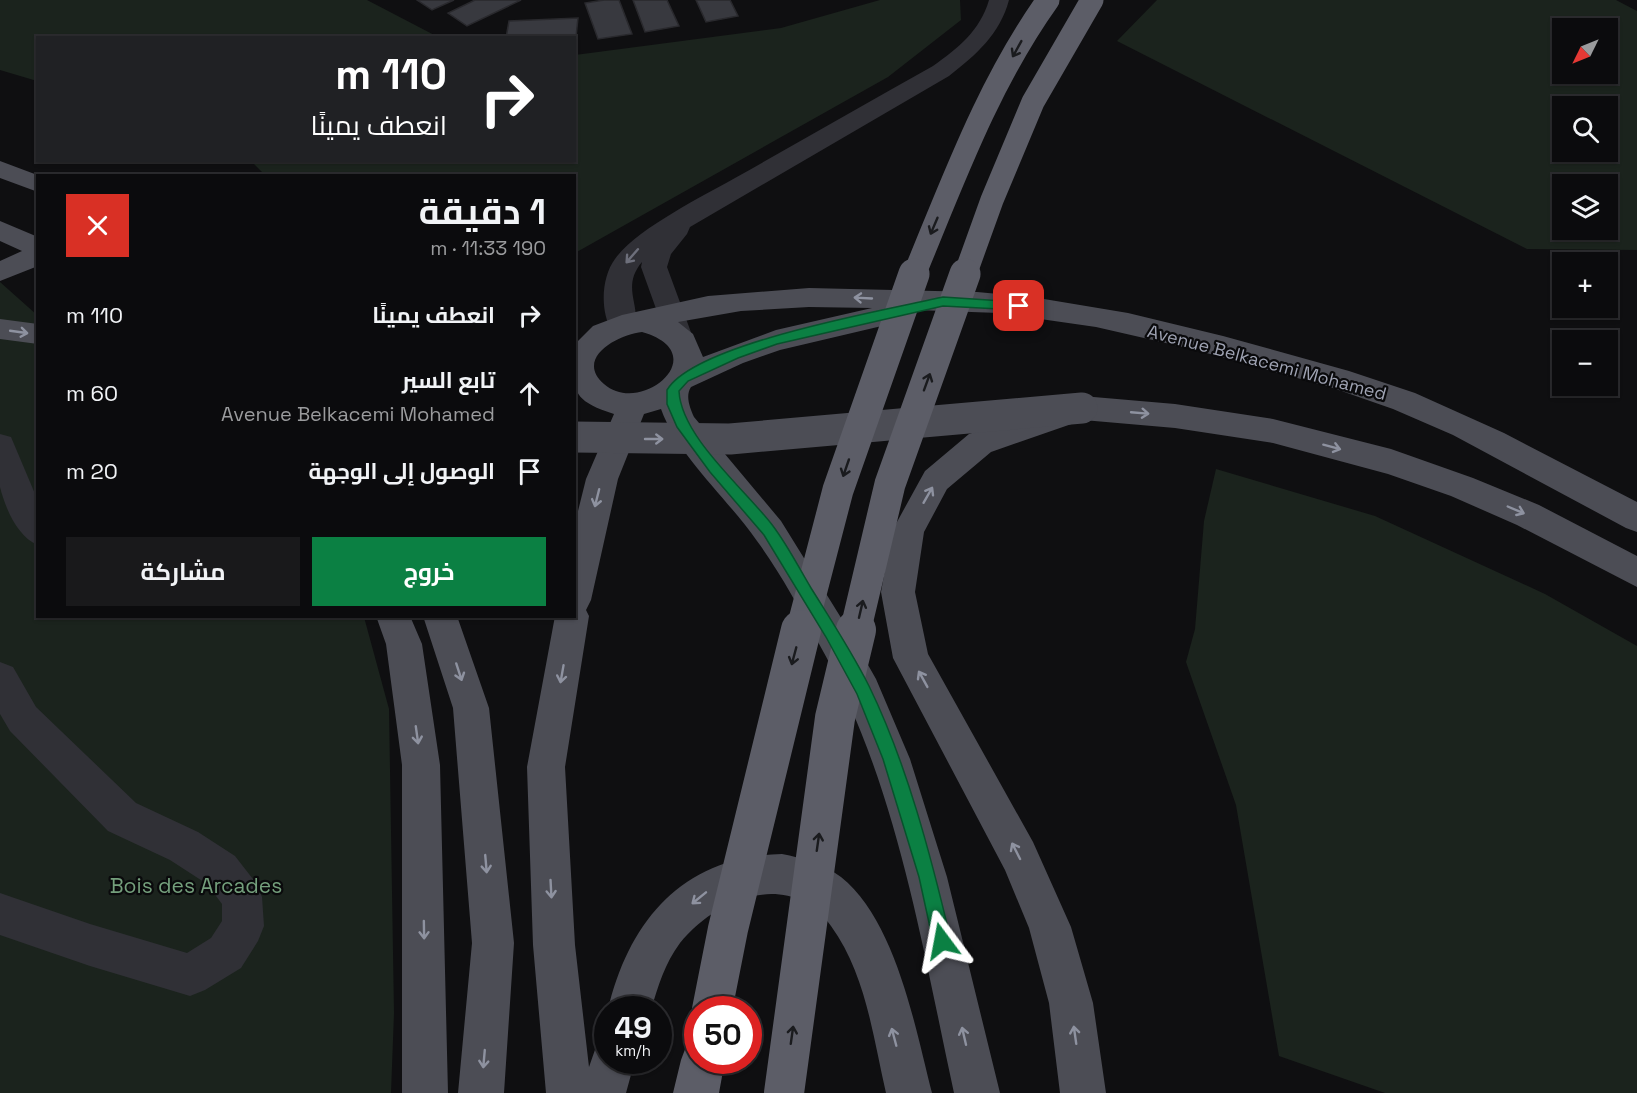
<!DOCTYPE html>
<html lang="ar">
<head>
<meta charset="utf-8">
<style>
	body { margin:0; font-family:"Space Grotesk",Cairo,sans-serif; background:#19191b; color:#f1f3f6; direction:rtl; height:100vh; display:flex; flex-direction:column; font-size:22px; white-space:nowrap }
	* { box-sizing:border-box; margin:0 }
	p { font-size:20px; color:#9a9b9d }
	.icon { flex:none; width:33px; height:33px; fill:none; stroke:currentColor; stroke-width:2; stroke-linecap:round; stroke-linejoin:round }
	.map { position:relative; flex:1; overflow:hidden; direction:ltr }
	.details { position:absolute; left:36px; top:174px; width:540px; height:444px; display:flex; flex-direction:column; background:#0b0b0d; border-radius:0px; box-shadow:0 2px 4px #0004,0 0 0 2px #2b2b2e; direction:rtl }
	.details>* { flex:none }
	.top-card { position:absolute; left:36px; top:36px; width:540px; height:126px; border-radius:0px; box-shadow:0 2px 4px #0004,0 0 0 2px #2b2b2e; direction:rtl; background:#202124; color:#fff; overflow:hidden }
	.needle { width:39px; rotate:227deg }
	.buttons { position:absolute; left:1552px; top:18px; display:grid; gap:12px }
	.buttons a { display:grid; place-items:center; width:66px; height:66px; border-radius:0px; background:#0b0b0d; box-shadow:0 2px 4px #0004,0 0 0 2px #2b2b2e; font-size:30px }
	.speed { position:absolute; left:594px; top:996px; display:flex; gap:12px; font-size:30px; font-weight:700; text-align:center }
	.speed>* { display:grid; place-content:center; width:78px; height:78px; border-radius:50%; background:#0b0b0d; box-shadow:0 2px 4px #0004,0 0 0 2px #2b2b2e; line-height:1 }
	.speed small { font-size:15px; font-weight:400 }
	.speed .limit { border:9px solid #d22; background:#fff; color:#111 }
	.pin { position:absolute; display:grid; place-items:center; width:51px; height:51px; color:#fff; margin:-26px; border-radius:12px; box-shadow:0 3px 9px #0006 }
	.me { position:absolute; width:66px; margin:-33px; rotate:347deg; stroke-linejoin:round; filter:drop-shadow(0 0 4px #0008) }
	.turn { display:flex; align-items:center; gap:21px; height:126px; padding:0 30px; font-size:27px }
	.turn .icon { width:78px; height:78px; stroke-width:2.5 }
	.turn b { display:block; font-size:42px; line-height:51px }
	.round { display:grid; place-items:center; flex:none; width:63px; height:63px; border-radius:0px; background:#19191b }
	.headline { display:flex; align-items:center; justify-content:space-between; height:102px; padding:0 30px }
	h1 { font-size:36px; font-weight:700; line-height:45px }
	.primary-button { display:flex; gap:12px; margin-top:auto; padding:12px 30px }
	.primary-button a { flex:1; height:69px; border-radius:0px; background:#0b8043; color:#fff; font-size:24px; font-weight:700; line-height:69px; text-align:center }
	.primary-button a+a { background:#19191b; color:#f1f3f6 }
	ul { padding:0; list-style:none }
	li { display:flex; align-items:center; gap:18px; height:78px; padding:0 30px }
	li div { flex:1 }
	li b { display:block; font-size:22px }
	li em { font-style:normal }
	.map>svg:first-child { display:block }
	.green { fill:#1b231d; fill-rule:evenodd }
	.building { fill:#38393f; stroke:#29292d; stroke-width:1.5 }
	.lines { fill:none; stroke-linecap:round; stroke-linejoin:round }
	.minor { fill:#303036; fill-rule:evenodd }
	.major { fill:#4c4d55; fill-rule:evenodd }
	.highway { fill:#5c5d67; fill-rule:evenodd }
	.major-bridge { stroke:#4c4d55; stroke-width:31 }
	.highway-bridge-far2 { stroke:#5c5d67; stroke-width:23 }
	.highway-bridge-far1 { stroke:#5c5d67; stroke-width:31 }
	.highway-bridge { stroke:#5c5d67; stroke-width:40 }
	.oneway { stroke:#1a1b1e }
	.oneway2 { stroke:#6d6f7b }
	.oneway3 { stroke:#8e92a0 }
	.route { fill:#0b8043; stroke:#07532c; stroke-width:1.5 }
	.labels { text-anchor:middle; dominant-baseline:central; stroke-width:4.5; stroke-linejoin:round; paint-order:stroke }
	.street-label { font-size:18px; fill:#9fa3b3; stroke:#0a0a0c }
	.near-park-label { font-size:21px; fill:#749f7c; stroke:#0a0a0c }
</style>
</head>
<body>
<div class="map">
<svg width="1637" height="1093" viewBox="0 0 1637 1093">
	<rect width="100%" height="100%" fill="#0f0f11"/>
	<g class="green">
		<polygon points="0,0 367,0 438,37 38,38 37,81 0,70"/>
		<polygon points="880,0 960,0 961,20 888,77 575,253 574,176 266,176 251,161 574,160 575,55 781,28"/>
		<path d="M1157,0H1616L1637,11V250L1527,249L1117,41ZM1608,28V74H1563V28ZM1563,106H1608V152H1563ZM1563,184H1608V230H1563Z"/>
		<polygon points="0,282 37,315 38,616 364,617 389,709 394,1013 391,1093 0,1093"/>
		<polygon points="1216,469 1375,516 1545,594 1637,646 1637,1093 1385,1093 1279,1056 1236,805 1186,662 1195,629 1204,521"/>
	</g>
	<g class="building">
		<polygon points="417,0 454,0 432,10"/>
		<polygon points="475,0 521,0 467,26 448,13"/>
		<polygon points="604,0 619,0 632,34 598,39 585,3"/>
		<polygon points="633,0 667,0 679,26 645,32"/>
		<polygon points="696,0 730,0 738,16 706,22"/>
		<polygon points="578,18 576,37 506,38 509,21"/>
	</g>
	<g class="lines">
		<g class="minor">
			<path d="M989,0H1009C1000,34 976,55 949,76L690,227L687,234L671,254L667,267L692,335L688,342L678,345L668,342L641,267L642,262C619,289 645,309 632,332L622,335L612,332C600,311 601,278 615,259C635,230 703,196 735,178C801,141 867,103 933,66C958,48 980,31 989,0Z"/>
			<path d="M0,434L11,437L38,501V545C17,537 5,507 0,487C0,470 0,450 0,434Z"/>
			<polygon points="0,662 13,667 36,707 136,803 198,832 235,856 256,883 262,897 264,926 258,941 241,968 205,990 190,996 90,966 0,935 0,893 90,924 187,953 211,938 222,921 222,904 207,884 170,860 108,831 10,731 0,714"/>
		</g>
		<g class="major">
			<polygon points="0,161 40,176 38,176 38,192 0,178"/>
			<polygon points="0,221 38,237 38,266 0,281 0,261 22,251 0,241"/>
			<path d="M809,288L977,292L1032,297L1128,313L1223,336L1349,371L1415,393L1504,433L1637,502V532L1626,528L1453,435L1393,409L1330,387L1192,349L1096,327L999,313L916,310L913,318L903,321L780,350L743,363L691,387C685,396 690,408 694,417L781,521L843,621L876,679L910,759L947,877L1000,1093H954C921,941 896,779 818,642C799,608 780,572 757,541C728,499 678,456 661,409L644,414L618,479L591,600L586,610L589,616L565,767L575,945L589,1067L597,1044L608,1040V1060H635L626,1093H546L533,945L527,767L555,616H574V527L586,479L614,414C567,399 574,388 574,345L593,326L622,315L708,296ZM809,307L872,308L776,330L703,357L693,334L678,322L741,311ZM642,332C716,353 641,417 604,384C574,358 619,334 642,332Z"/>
			<polygon points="0,319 38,324 38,344 0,339"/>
			<polygon points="1082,396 1175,404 1273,419 1391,449 1473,478 1539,505 1637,556 1637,587 1517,525 1451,496 1388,474 1273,443 1175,428 1083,420 991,452 947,489 924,532 915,592 928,654 1033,842 1071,927 1093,1003 1106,1093 1060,1093 1049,1003 1029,928 1005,870 893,658 881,592 892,531 925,471 969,434"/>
			<polygon points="376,616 410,616 422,644 440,765 448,1093 402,1093 402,765 386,644"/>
			<polygon points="423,616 457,616 489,708 514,943 504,1093 458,1093 472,943 453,708"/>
			<path d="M782,854C802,858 824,864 841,877C896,921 915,1027 932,1093H886C873,1037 866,974 831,926C790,869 717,897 680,943C665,963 658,986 651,1010H608C629,920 684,856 782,854Z"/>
		</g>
		<polygon class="highway" points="698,1040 698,1060 725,1060 719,1093 673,1093 681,1060 687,1044"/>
		<polyline class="major-bridge" points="574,437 730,439 1082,408"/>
		<g class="highway-bridge-far2">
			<path d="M914,275C953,181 988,84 1048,0"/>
			<polyline points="965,275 992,200 1033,102 1092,0"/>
		</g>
		<g class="highway-bridge-far1">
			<polyline points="801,632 838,490 914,274"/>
			<polyline points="855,632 890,484 965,274"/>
		</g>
		<g class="highway-bridge">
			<polyline points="712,1010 728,929 801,630"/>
			<polyline points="784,1093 835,718 856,630"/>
		</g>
	</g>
	<defs><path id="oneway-shaft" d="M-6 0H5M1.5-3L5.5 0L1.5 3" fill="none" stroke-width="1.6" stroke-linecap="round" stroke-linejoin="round" transform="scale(1.5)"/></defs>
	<g class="oneway">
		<use href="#oneway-shaft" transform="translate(1017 49) rotate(119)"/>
		<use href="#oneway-shaft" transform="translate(934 226) rotate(113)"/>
		<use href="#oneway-shaft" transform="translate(927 382) rotate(-70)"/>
		<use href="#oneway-shaft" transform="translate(846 468) rotate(109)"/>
		<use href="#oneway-shaft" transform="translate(861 609) rotate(-77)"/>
		<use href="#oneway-shaft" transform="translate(794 656) rotate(105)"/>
		<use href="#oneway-shaft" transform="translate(818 842) rotate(-82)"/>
		<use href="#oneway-shaft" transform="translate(792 1035) rotate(-82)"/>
	</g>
	<use class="oneway2" href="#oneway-shaft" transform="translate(632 256) rotate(131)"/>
	<g class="oneway3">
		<use href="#oneway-shaft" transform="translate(863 298) rotate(-177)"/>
		<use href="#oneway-shaft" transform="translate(19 332) rotate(8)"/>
		<use href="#oneway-shaft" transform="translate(1140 413) rotate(5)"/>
		<use href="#oneway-shaft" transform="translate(654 439)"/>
		<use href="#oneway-shaft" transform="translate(1332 447) rotate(15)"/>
		<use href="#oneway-shaft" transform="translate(928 495) rotate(-60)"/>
		<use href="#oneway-shaft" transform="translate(597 498) rotate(104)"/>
		<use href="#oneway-shaft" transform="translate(1516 510) rotate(23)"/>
		<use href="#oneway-shaft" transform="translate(459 672) rotate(72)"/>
		<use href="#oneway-shaft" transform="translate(562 674) rotate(100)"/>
		<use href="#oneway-shaft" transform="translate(923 679) rotate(-119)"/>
		<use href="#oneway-shaft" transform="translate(417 735) rotate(82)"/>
		<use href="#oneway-shaft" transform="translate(1016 851) rotate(-117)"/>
		<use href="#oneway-shaft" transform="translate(486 864) rotate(85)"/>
		<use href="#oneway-shaft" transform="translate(551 889) rotate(87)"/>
		<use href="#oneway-shaft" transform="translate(699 898) rotate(141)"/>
		<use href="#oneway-shaft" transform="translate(424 930) rotate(89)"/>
		<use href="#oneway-shaft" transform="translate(1075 1035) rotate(-98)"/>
		<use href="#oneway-shaft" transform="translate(964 1036) rotate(-103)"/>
		<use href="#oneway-shaft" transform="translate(894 1037) rotate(-105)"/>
		<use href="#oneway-shaft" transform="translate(484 1059) rotate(95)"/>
	</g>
	<path class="route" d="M943,297L1019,302L1025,306L1019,310L943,306L777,344L738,358L688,381L679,391C681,437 746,490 773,526C788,546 799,568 811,588C831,620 852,652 869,686C907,764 931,856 951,941L948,947L942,949L936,947L933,941L919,877L883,759L857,694L826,637L764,535L710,472L677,427L667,404V390C695,343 886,310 943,297Z"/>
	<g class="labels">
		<g class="street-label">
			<text transform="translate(1267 362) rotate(15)">Avenue Belkacemi Mohamed</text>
		</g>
		<g class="near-park-label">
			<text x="196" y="885">Bois des Arcades</text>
		</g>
	</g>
</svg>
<div class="buttons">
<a><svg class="needle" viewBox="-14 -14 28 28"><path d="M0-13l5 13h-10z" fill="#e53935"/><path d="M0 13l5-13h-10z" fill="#9a9b9d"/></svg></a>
<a><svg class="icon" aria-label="search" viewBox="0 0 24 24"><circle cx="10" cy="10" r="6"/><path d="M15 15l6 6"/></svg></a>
<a><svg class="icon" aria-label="layers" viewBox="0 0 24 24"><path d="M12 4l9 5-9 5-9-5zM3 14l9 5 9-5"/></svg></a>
<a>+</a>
<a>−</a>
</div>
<div class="speed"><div>49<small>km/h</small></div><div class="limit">50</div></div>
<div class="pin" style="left:1019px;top:306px;background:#d93025"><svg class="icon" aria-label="arrive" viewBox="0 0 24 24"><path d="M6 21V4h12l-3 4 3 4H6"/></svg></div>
<svg class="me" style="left:942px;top:941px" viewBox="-20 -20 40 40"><path d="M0-17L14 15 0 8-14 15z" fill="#0b8043" stroke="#fff" stroke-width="4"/></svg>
<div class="top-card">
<div class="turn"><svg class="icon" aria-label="right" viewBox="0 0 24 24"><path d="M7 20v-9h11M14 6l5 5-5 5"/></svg><div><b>110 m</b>انعطف يمينًا</div></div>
</div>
<section class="details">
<div class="headline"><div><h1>1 دقيقة</h1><p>190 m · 11:33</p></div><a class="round" style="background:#d93025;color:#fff"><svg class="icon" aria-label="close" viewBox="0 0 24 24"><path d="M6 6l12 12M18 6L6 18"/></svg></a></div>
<ul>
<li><svg class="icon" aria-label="right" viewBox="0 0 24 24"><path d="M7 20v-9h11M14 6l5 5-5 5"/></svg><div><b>انعطف يمينًا</b></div><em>110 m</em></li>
<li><svg class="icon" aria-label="ahead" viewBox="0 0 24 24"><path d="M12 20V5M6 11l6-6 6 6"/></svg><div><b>تابع السير</b><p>Avenue Belkacemi Mohamed</p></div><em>60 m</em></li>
<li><svg class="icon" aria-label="arrive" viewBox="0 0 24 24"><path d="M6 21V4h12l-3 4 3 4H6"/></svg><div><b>الوصول إلى الوجهة</b></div><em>20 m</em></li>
</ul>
<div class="primary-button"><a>خروج</a><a>مشاركة</a></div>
</section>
</div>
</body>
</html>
